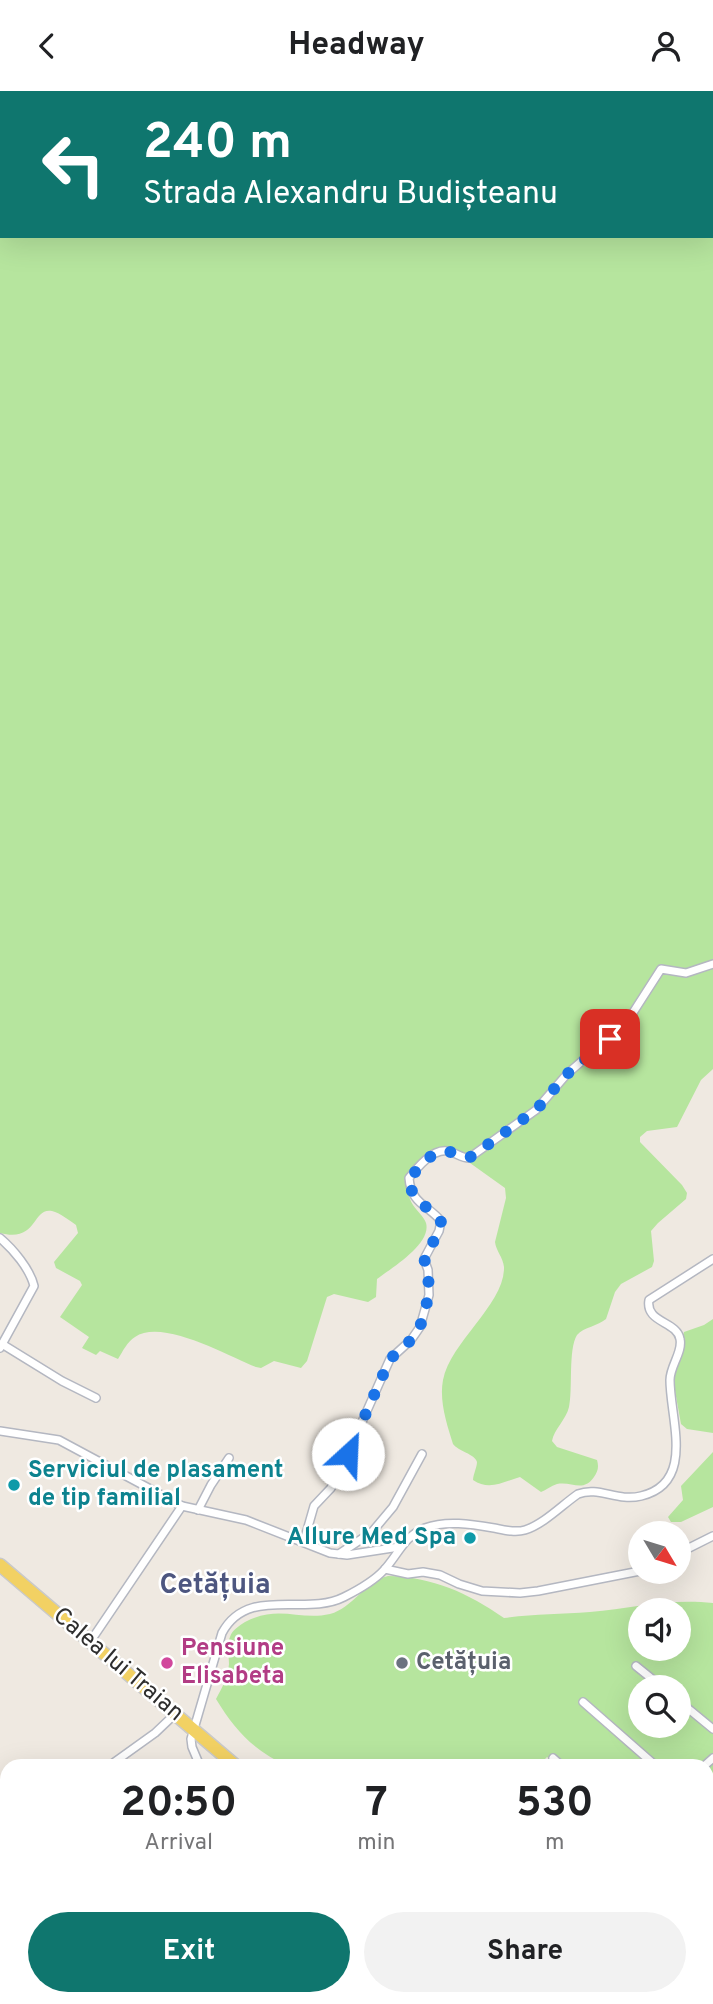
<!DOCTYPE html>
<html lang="en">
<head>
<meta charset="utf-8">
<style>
	body { margin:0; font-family:Overpass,sans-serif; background:#f2f2f2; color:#202124; height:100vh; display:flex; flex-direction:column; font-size:26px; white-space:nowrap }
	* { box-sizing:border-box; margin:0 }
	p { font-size:23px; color:#757577 }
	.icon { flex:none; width:38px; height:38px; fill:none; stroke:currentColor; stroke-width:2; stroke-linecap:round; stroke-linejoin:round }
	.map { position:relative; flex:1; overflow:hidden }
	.details { position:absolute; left:0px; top:1668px; width:714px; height:247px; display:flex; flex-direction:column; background:#fff; border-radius:21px 21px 0 0; box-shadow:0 7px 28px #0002 }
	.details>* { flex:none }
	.guide { position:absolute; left:0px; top:0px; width:714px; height:147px; box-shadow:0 7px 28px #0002; background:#0f766e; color:#fff; overflow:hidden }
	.needle { width:46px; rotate:128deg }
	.tools { position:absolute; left:628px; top:1430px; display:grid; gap:14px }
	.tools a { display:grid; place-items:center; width:63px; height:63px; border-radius:50%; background:#fff; box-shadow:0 7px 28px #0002; font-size:35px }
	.pin { position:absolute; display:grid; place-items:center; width:60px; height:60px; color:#fff; margin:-30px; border-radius:14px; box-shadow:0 4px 10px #0006 }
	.me { position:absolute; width:77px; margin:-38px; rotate:25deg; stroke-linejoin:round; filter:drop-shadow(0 0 5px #0008) }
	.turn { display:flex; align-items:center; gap:24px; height:147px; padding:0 28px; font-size:32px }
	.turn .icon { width:91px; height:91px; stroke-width:2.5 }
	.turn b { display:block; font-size:49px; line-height:60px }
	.eta { display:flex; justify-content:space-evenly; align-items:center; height:119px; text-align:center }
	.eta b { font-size:42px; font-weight:700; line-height:49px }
	.action { display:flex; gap:14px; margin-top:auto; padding:14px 28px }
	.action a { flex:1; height:80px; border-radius:42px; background:#0f766e; color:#fff; font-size:28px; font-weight:700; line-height:80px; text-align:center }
	.action a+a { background:#f2f2f2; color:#202124 }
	header { display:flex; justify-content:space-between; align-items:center; height:91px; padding:0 28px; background:#fff; font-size:32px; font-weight:700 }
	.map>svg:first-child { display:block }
	.green { fill:#b6e59e; fill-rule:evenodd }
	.cemetery { fill:#c8d9b8 }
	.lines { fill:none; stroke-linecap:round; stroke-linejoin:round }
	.minor-casing { stroke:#b4b7c1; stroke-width:10 }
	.primary-casing { stroke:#c9c9c9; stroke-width:15 }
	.minor { stroke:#fff; stroke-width:7 }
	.primary { stroke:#f2d163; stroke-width:12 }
	.route { stroke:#1a73e8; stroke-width:12; stroke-dasharray:0 21.6 }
	.culture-dot { fill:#0f9aa8; stroke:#fff; stroke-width:2.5 }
	.hotel-dot { fill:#d1479c; stroke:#fff; stroke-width:2.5 }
	.worship-dot { fill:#6b7280; stroke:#fff; stroke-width:2.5 }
	.labels { text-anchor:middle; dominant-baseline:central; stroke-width:5; stroke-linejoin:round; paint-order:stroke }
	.culture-label { font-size:24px; font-weight:bold; fill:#0d838f; stroke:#fff; text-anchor:start }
	.hotel-label { font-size:24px; font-weight:bold; fill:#b23c85; stroke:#fff; text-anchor:start }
	.worship-label { font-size:24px; font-weight:bold; fill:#5b616d; stroke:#fff; text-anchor:start }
	.street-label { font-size:24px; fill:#2e2e2e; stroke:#fff }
	.quarter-label { font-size:28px; font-weight:bold; fill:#4d5680; stroke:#fff }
</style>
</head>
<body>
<header><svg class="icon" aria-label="back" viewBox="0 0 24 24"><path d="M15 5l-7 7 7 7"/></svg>Headway<svg class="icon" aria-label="person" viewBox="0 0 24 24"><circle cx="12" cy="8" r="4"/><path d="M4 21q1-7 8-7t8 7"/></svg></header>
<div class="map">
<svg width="713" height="1913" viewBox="0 0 713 1913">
	<rect width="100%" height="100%" fill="#efe9e1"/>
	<g class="green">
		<path d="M0,0H713V978L701,989L677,1036L647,1040L640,1046V1051L682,1094L687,1102L686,1108L658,1132L651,1140L654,1170L652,1176L621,1193L615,1201L606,1228C598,1235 584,1236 577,1244C568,1258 573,1299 569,1316C566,1329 554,1338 552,1350L557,1356L597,1369C599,1376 598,1380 594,1386C583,1402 572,1390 557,1393C551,1395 546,1399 541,1401L520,1386C503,1391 489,1400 473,1389C473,1384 477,1376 477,1371C475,1363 458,1360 453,1353C447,1334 439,1310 443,1289C451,1250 505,1213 504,1176C503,1166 496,1160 495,1151L506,1107L505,1097L449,1057C430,1055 415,1073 406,1088C407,1097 408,1106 413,1114C417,1120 424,1126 426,1132C432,1153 390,1178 377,1188L376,1206L368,1211L334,1203L327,1206L307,1270L301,1277L274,1270L261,1277L256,1276C228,1265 162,1227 135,1246C127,1251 123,1260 118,1268L100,1260L96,1264L82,1257L89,1246L60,1226L82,1194L80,1190L56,1177L54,1171L78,1142L76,1134C69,1129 60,1122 52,1120C32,1116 38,1152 0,1142ZM2,2H712V145H2Z"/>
		<polygon points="713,1228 713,1342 687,1338 681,1333 672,1283 684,1241 704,1234"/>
		<polygon points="713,1361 713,1416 681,1431 671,1431 668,1426 683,1409 681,1395"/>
		<path d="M388,1485C433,1486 468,1502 504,1527C533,1523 561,1523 590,1521C632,1517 670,1507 713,1512V1877L707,1872V1675H558L547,1666L538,1675H287C253,1659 235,1639 216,1608C222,1597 228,1586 229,1573C229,1564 226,1554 230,1546C232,1539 239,1535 245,1531C279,1513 299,1530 330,1523C353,1517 365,1490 388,1485ZM640,1519H679V1558H640ZM640,1596H679V1634H640Z"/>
	</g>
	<polygon class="cemetery" points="221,1908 402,1908 403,1913 219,1913"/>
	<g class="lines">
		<g class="minor-casing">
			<g id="minor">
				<path d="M0,1147C13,1158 30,1178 34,1195L0,1257"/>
				<polyline points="2,1253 62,1290 96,1307"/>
				<polyline points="0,1340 59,1349 182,1415 246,1429 330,1462 347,1464 399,1456"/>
				<polyline points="198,1419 211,1394 229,1367"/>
				<path d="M304,1450L314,1415L331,1397L341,1378L390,1268L411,1249L420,1236L429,1204L428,1179L424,1168L439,1140L441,1130C428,1114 411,1113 409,1087C417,1077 432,1058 447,1060C455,1061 461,1067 469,1067L536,1019L567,983L627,931L661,878L686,882L713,873"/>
				<polyline points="679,1462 713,1445"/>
				<polyline points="339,1463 372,1441 393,1416 422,1363"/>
				<polyline points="385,1478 408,1483 423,1481 440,1484 459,1493 482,1500 520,1502 538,1500 640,1480"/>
				<polyline points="90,1551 182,1415"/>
				<polyline points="636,1575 662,1596"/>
				<polyline points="679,1610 713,1638"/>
				<polyline points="583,1611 656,1675"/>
				<polyline points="553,1667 562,1675"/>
				<polyline points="109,1675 155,1642 175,1623"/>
				<path d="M200,1675L192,1656L191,1648L222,1542C248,1494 305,1526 344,1506C358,1499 374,1490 384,1479C398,1464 404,1445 425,1437C446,1429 471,1433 494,1437C504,1439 515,1442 525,1439C544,1433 562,1414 578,1403C599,1395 617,1411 641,1405C696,1392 670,1328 670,1289C670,1275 683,1261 680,1248C677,1230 645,1232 649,1209L713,1168"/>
				<polyline points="704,1675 713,1667"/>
				<polyline points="108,1913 110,1908"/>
				<polyline points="204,1913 206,1908"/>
			</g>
		</g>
		<g class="primary-casing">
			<g id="primary">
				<polyline points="0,1474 236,1675"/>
				<polyline points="510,1908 517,1913"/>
			</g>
		</g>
		<use href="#minor" class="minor"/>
		<use href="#primary" class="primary"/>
	</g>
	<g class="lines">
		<path class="route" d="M348,1363L390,1268L411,1249L420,1236L429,1204L428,1179L424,1168L439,1140L441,1130C428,1113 411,1113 409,1087L432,1064L439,1061L447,1060L469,1067L536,1019L567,983L610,948"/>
	</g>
	<g class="culture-dot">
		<circle cx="14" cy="1394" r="7"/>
		<circle cx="470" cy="1447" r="7"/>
	</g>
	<circle class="hotel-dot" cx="167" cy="1572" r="7"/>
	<circle class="worship-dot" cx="402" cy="1572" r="7"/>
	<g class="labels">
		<g class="culture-label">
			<text x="28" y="1380">Serviciul de plasament<tspan x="28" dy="28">de tip familial</tspan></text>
			<text x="456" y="1447" text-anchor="end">Allure Med Spa</text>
		</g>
		<g class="hotel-label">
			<text x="181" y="1558">Pensiune<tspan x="181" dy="28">Elisabeta</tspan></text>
		</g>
		<g class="worship-label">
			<text x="416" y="1572">Cetățuia</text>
		</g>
		<g class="street-label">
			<text transform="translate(118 1574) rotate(40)">Calea lui Traian</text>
		</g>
		<g class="quarter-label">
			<text x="215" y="1495">Cetățuia</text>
		</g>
	</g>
</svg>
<div class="tools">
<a><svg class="needle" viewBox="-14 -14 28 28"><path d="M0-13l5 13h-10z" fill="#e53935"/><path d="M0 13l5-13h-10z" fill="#757577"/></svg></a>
<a><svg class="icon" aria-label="sound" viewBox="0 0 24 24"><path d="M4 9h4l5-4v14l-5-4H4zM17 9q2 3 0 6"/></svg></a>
<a><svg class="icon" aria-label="search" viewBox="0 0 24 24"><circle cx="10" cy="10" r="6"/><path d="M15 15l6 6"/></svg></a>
</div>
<div class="pin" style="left:610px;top:948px;background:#d93025"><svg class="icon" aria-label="arrive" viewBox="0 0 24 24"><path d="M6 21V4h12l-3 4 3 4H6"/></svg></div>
<svg class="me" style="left:348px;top:1363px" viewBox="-20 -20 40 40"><circle r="19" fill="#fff"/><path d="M0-13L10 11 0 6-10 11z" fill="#1a73e8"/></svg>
<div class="guide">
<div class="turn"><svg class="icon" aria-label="left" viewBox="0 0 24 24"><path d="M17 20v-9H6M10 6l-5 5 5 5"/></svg><div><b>240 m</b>Strada Alexandru Budișteanu</div></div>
</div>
<section class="details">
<div class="eta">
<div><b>20:50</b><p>Arrival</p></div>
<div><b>7</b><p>min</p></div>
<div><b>530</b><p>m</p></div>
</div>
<div class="action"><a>Exit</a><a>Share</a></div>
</section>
</div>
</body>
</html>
